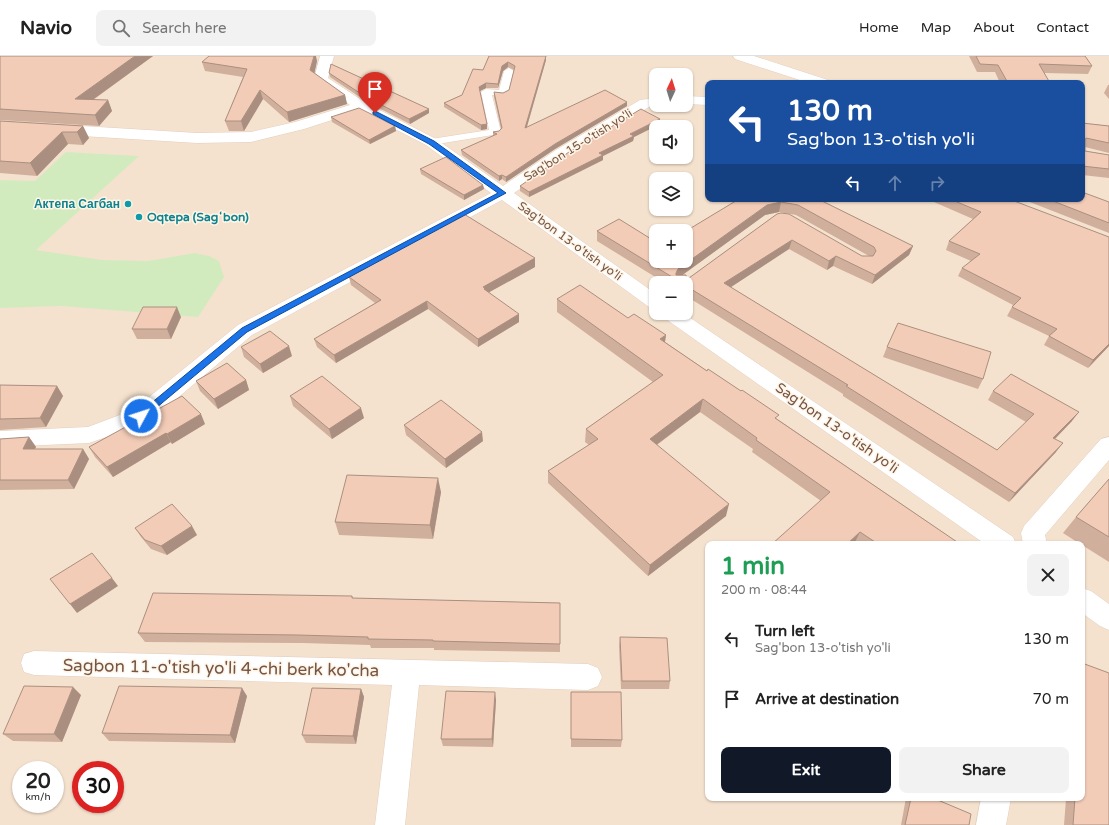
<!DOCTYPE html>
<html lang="en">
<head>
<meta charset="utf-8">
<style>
	body { margin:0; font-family:"Varela Round",sans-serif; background:#f2f2f2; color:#222; height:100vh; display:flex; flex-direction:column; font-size:15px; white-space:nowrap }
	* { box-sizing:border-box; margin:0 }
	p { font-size:13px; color:#767676 }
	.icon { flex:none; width:22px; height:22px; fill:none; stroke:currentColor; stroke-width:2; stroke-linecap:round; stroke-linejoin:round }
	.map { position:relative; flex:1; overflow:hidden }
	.sheet { position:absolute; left:705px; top:485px; width:380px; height:260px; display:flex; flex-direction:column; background:#fff; border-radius:8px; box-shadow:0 1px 3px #0004 }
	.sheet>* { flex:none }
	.guide { position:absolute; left:705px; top:24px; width:380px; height:122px; border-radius:8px; box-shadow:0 1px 3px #0004; background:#1a4fa0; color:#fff; overflow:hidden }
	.needle { width:26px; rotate:4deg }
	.controls { position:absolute; left:649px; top:12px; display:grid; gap:8px }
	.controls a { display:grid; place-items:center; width:44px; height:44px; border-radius:8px; background:#fff; box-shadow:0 1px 3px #0004; font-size:20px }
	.speed { position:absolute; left:12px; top:705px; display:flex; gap:8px; font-size:20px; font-weight:700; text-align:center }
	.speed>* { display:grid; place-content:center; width:52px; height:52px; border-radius:50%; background:#fff; box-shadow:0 1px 3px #0004; line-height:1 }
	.speed small { font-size:10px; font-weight:400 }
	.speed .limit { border:6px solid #d22; background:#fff; color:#111 }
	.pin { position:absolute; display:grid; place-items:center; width:34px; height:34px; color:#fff; margin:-41px -17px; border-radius:50% 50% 50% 0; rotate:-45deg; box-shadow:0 0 4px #0007 }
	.pin .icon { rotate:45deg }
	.me { position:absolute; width:44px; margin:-22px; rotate:50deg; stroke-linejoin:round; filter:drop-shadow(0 0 3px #0008) }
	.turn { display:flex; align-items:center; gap:14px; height:84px; padding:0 16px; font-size:18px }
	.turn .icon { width:52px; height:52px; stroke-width:2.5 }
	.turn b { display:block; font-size:28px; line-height:34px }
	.lanes { display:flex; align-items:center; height:38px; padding:0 16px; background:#0003; justify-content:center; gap:20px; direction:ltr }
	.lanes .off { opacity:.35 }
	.round { display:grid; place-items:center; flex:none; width:42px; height:42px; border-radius:8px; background:#f2f2f2 }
	.overview { display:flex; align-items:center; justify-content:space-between; height:68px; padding:0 16px }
	h1 { font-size:24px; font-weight:800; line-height:30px; color:#1e9e55 }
	.action { display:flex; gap:8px; margin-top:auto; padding:8px 16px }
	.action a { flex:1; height:46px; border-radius:8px; background:#111827; color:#fff; font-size:16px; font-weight:800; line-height:46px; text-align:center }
	.action a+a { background:#f2f2f2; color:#222 }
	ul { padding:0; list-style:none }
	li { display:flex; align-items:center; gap:12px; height:60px; padding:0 16px }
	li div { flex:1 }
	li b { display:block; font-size:15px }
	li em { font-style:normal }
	header { display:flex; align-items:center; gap:24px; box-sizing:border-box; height:56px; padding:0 20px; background:#fff; border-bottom:1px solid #e0e0e0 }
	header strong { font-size:19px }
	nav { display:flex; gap:22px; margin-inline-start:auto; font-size:14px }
	.search { width:280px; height:36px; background:#f2f2f2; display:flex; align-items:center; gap:10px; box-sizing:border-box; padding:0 14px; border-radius:8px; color:#767676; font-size:15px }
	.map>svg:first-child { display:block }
	.residential { fill:#f5e2ce; fill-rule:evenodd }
	.green { fill:#d2ebbe }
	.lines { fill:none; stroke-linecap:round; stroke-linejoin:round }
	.service-casing { stroke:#e3cebf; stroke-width:1 }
	.minor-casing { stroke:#e3cebf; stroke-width:1 }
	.service { fill:#fff; fill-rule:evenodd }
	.minor { fill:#fff; fill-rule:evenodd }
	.wall { fill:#d1af9d; fill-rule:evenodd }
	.shaded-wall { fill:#aa8f80 }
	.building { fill:#f3ccb7; stroke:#aa8f80; fill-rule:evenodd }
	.route { fill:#1a73e8; stroke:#114b97 }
	.culture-dot { fill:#0f9aa8; stroke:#fff5e7; stroke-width:1.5 }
	.labels { text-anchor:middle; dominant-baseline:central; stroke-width:3; stroke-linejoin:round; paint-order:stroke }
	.far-street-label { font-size:12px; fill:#755546; stroke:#fff5e7 }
	.far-culture-label { font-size:12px; font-weight:bold; fill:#0d838f; stroke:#fff5e7; text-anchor:end }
	.street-label { font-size:14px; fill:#755546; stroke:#fff5e7 }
	.near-street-label { font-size:17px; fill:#755546; stroke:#fff5e7 }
</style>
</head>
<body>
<header>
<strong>Navio</strong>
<div class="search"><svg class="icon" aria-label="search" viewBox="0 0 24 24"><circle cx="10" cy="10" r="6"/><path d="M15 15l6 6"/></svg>Search here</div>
<nav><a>Home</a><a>Map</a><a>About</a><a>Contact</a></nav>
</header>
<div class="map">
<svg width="1109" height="769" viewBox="0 0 1109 769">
	<rect width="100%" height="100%" fill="#fdf1e0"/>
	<path class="residential" d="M0,0H1109V769H0ZM656,19H686V49H656ZM708,27H1082V143H708ZM656,71H686V101H656ZM656,123H686V153H656ZM656,175H686V205H656ZM656,227H686V257H656ZM708,488H1082V742H708ZM21,714H55V748H21ZM81,714H115V748H81Z"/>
	<polygon class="green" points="66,96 139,100 36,194 102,204 148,205 195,197 209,200 219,205 224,221 198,261 61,250 0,252 0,124 35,125"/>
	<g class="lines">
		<g class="service-casing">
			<polygon id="service" points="509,12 514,15 508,37 503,40 492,39 501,76 499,78 431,89 427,88 425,86 431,83 489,74 481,36 486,33 499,34 504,15"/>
		</g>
		<g class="minor-casing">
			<g id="minor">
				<polygon points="320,0 334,0 328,22 366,47 436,83 503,130 556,94 640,44 656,42 656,49 661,49 649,51 568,100 514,137 656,238 656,253 649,251 502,144 252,279 149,366 89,387 0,391 0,375 88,371 133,354 238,269 491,137 426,89 360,55 304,73 251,86 197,87 0,75 0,65 197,77 251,76 295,66 350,49 314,23"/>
				<polygon points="733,0 754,0 828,24 830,27 809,27 735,3"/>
				<polygon points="686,40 708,41 708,49 686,48"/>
				<polygon points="660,257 683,257 1013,481 1016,488 985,488 663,261"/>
				<polygon points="1109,381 1109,404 1045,479 1047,488 1023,488 1021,477 1024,470 1101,383"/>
				<polygon points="1082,532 1091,535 1109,548 1109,574 1100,570 1082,557"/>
				<polygon points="34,595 588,608 598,612 602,621 598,630 588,634 419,629 405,769 375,769 392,629 34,619 24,616 21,607 24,598"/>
				<polygon points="981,742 1011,742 1006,769 976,769"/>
			</g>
		</g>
		<use href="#service" class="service"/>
		<use href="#minor" class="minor"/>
	</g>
	<g class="wall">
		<polygon points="0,0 153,0 93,44 108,44 112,55 99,70 0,64"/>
		<polygon points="489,0 546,4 527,71 627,46 627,50 555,93 506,126 502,123 499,125 462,99 461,94 493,80 493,76 499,75 501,73 494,41 494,36 503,37 509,34 514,14 508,11 503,15 498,32 486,32 480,35 487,73 481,74 444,51 444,47 462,39 483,14"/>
		<polygon points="969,0 1085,0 1092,10 1088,18 1044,17 1050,27 1000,27 995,16 977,16"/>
		<polygon points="317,5 314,17 345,39 347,48 289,66 263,43 244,75 229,75 225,65 243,21 205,15 202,6"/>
		<polygon points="329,17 429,53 429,57 410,68 367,46 330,21"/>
		<polygon points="1108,29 1109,29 1109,43 1104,37"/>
		<polygon points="331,61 395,70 396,75 370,88 332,66"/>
		<polygon points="0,65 83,70 89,82 83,89 68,88 37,120 0,117"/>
		<polygon points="1082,67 1109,70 1109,97 1085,91 1085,95 1109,99 1109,122 1082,119"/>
		<polygon points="660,68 634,81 633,85 603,100 603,104 529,141 520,135 520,130"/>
		<polygon points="420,113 483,129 484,133 464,144 421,118"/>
		<path d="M739,143H818L913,190L909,199L872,228L833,210L827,214L789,193L730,231L997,394L1026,366L988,344L993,335L1072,365L1055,383L1056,396L1009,446L843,340V338L686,240V227H665L597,185V175L656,205ZM779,156L796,159L869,200H862L777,158L689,222H686L682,219L765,159Z"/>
		<polygon points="927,143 1009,143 1109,290 1088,312 1044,289 1049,280 1007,260 1012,251 1013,249 958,220 962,212 971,205 946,194 949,185 973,163"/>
		<polygon points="1022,143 1082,143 1109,146 1109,177"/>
		<polygon points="535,211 489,236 519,266 478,291 428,253 336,307 317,291 314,283 375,247 351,229 349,221"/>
		<polygon points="557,243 628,262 666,279 665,286 960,488 856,488 855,487 854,488 772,488 821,445 752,396 753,393 700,356 657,389 726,460 648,520 548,427 548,415 589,389 585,386 586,373 653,326 557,256"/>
		<polygon points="181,261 171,283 137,283 132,273"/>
		<polygon points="241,291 292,300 263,317 244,301"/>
		<polygon points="887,291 983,323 978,333 883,301"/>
		<polygon points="246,324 249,334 218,353 200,335 196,325"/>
		<polygon points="0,329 57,330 63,340 46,371 0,374"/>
		<polygon points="290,340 364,362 332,383 293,350"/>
		<polygon points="205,368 172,388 171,386 113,421 95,401 89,391"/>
		<polygon points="404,369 483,385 446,412 406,379"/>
		<polygon points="29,381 36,391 35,393 83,393 89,403 74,433 0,434 0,383"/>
		<polygon points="1109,423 1109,506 1082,489 1082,488 1080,488 1063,477 1076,461"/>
		<polygon points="441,436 433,483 339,479 335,466"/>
		<polygon points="135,472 197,479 167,499 151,493 141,481"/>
		<polygon points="352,540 353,542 560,547 560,596 434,594 434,592 371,592 370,589 302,587 145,586 138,577"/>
		<polygon points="620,581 670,625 669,633 621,633 619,590"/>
		<polygon points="361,633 364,641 356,688 306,687 302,679"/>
		<polygon points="81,639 62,686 13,685 3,678"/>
		<polygon points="247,640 235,687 109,685 102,677"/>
		<polygon points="496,644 493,691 443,690 441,683"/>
		<polygon points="571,644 622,684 621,691 571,691"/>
		<polygon points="906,742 933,742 969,769 901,769"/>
		<polygon points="1065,742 1082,742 1109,769 1064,769 1066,743"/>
	</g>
	<g class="shaded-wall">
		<polygon points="135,0 153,0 80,53 75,43"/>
		<polygon points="314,0 316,0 317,5 313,24 310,14"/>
		<polygon points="546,0 546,4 525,77 525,72"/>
		<polygon points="508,6 508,11 503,15 498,32 498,28 502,10"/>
		<polygon points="486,27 486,32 480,35 479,31"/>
		<polygon points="260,34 263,43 244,75 241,65"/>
		<polygon points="345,39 347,48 289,66 287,56"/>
		<polygon points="108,44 112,55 99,70 95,59"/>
		<polygon points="627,46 627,50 555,93 506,126 506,121 555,88"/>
		<polygon points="429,53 429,57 410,68 409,63"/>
		<polygon points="660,63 660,68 634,81 633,85 603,100 603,104 529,141 529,136 599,97 630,78"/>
		<polygon points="487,68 487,73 481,74 481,69"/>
		<polygon points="83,70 89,82 83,89 77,76"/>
		<polygon points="395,70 396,75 370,88 369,84"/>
		<polygon points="62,76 68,88 37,120 30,107"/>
		<polygon points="502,119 502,123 499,125 499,120"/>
		<polygon points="483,129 484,133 464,144 464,139"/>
		<polygon points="781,146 779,156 765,159 677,223 676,217 678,213 767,149"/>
		<polygon points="792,184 789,193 722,237 724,227"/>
		<polygon points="913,190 909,199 872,228 875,219"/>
		<polygon points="836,200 833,210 827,214 829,205"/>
		<polygon points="535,202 535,211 486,238 483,231"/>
		<polygon points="427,245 428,253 336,307 334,299"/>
		<polygon points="177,251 181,261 171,283 167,273"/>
		<polygon points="519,258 519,266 478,291 478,283"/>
		<polygon points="666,279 664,291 660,283"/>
		<polygon points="1109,288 1109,290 1088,312 1093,304"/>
		<polygon points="289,290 292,300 263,317 260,308"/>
		<polygon points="246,324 249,334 218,353 214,343"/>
		<polygon points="57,330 63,340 46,371 40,362"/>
		<polygon points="703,343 700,356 648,395 650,383"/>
		<polygon points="361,352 364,362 332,383 329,373"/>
		<polygon points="1079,356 1072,365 1047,391 1053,382"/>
		<polygon points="201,358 205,368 172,388 167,378"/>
		<polygon points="482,376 483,385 446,412 445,403"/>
		<polygon points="166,377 171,386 113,421 107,411"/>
		<polygon points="29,381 36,391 29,402 23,393"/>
		<polygon points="1063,387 1056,396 1009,446 1015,437"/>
		<polygon points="83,393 89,403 74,433 68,424"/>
		<polygon points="438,422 441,436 433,483 430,469"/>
		<polygon points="729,448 726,460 648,520 650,509"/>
		<polygon points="192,470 197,479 167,499 161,490"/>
		<polygon points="860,476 854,488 847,488"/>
		<polygon points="112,522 118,530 77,557 70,548"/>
		<polygon points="73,631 81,639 62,686 54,678"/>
		<polygon points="242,632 247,640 235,687 230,679"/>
		<polygon points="361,633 364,641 356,688 353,680"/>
		<polygon points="495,636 496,644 493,691 492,683"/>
	</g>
	<g class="building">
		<polygon points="0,0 135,0 75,43 108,44 95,59 0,53"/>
		<polygon points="209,0 314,0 310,14 345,39 287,56 260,34 241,65 225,65 247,13 202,6"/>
		<polygon points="489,0 546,0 525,72 605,34 627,46 555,88 506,121 502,119 499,120 461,94 497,78 493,76 499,75 502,72 494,36 503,37 509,34 515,10 508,6 502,10 498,28 486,27 479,31 487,68 481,69 444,47 462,39 473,13 483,14"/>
		<polygon points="976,0 1085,0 1092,10 1039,8 1050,27 1008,27 998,9 980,8"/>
		<polygon points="331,8 429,53 409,63 366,41 329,17"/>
		<polygon points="359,52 395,70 369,84 331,61"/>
		<polygon points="641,53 660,63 630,78 634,80 599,97 603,99 529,136 520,130 569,96"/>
		<polygon points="0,65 83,70 77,76 62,76 30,107 0,105"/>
		<polygon points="1082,67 1109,70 1109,87 1086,82 1085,84 1085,95 1109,99 1109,113 1082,110"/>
		<polygon points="446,101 483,129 464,139 420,113"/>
		<polygon points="1082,136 1109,146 1109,167 1048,143 1082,143"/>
		<path d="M739,143H818L913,190L875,219L836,200L829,205L792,184L724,227L997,394L1034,358L993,335L1011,318L1079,356L1053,382L1063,387L1015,437L846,330L848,329L686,230V227H682L597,175L619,163L656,186V205H686V175ZM781,146L798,149L874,191L876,195L873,200H862L789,158L781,157L777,158L689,222H686V219H676V217L678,213L767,149Z"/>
		<polygon points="950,143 1009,143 1109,181 1109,288 1093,304 1049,280 1057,273 1012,251 1021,242 962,212 980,198 949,185 981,156"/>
		<polygon points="464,158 535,202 483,231 485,232 484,233 519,258 478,283 427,245 334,299 314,283 381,244 349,221"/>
		<polygon points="580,229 628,262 634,258 666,279 660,283 707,315 708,313 741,335 742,334 779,359 775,362 960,488 878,488 860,476 847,488 772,488 830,436 756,384 757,382 703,343 650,383 729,448 650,509 548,415 598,383 586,373 663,319 557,243"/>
		<polygon points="143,251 177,251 167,273 132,273"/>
		<polygon points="898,267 991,296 983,323 887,291"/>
		<polygon points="270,275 289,290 260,308 241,291"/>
		<polygon points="227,307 246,324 214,343 196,325"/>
		<polygon points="322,320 361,352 329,373 290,340"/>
		<polygon points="0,329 57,330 40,362 0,363"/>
		<polygon points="182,340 201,358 167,378 166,377 107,411 89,391"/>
		<polygon points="441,344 482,376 445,403 404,369"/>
		<polygon points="29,381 23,393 83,393 68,424 0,424 0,383"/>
		<polygon points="347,419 438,422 430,469 335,466"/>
		<polygon points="1109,423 1109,481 1076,461"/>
		<polygon points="172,448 192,470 161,490 145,484 135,472"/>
		<polygon points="92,497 112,522 70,548 50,523"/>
		<polygon points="153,537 352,540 352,542 560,547 560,588 433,585 433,584 368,583 368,581 298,579 138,577"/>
		<polygon points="620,581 667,582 670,625 622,625"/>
		<polygon points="1082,607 1109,617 1109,769 1073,769 1075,742 1082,742"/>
		<polygon points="24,630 73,631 54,678 3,678"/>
		<polygon points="119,630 242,632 230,679 102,677"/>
		<polygon points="312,632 361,633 353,680 302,679"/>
		<polygon points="446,635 495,636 492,683 441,683"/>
		<polygon points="571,636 621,636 622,684 571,683"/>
		<polygon points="911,742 933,742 971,758 969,769 905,769"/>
	</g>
	<polygon class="route" points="375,55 434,85 506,137 247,276 144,362 138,362 136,360 138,358 242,272 498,137 429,88 373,58 373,56"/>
	<g class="culture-dot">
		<circle cx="128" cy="148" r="4"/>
		<circle cx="139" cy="161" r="4"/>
	</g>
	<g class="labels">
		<g class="far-street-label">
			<text transform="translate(578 89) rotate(-32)">Sag'bon 15-o'tish yo'li</text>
			<text transform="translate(570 185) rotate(36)">Sag'bon 13-o'tish yo'li</text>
		</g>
		<g class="far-culture-label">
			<text x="120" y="148">Актепа Сагбан</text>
			<text x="147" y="161" text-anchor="start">Oqtepa (Sagʻbon)</text>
		</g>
		<g class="street-label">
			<text transform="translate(837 372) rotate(35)">Sag'bon 13-o'tish yo'li</text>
		</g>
		<g class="near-street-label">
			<text transform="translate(221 612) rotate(1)">Sagbon 11-o'tish yo'li 4-chi berk ko'cha</text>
		</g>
	</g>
</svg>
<div class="controls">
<a><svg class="needle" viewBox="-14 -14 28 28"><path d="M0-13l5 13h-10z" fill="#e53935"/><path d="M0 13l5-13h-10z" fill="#767676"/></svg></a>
<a><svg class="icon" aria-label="sound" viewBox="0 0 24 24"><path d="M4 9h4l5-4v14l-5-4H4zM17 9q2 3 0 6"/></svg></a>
<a><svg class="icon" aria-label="layers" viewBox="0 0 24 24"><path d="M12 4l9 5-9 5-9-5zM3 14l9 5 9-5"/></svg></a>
<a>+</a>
<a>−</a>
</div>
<div class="speed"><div>20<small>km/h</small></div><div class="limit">30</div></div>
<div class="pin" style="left:375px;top:57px;background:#d93025"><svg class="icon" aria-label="arrive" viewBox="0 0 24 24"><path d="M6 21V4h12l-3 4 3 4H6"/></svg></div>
<svg class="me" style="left:141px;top:360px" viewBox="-20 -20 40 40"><circle r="17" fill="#1a73e8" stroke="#fff" stroke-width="3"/><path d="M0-11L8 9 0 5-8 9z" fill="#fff"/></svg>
<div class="guide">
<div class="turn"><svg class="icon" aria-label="left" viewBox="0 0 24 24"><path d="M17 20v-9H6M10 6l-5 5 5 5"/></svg><div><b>130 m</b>Sag'bon 13-o'tish yo'li</div></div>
<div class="lanes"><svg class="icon" aria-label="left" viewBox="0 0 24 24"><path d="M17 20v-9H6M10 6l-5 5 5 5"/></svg><svg class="icon off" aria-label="ahead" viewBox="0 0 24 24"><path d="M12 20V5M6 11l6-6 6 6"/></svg><svg class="icon off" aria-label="right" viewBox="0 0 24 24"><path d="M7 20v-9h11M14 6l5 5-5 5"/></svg></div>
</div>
<section class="sheet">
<div class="overview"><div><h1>1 min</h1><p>200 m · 08:44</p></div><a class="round"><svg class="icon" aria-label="close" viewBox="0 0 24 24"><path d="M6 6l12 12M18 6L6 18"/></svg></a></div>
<ul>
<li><svg class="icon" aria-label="left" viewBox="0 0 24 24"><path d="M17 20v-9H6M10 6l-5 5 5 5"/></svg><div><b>Turn left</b><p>Sag'bon 13-o'tish yo'li</p></div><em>130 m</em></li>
<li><svg class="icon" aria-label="arrive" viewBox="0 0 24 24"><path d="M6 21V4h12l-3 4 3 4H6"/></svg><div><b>Arrive at destination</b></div><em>70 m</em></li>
</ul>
<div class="action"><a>Exit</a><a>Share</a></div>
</section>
</div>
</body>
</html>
